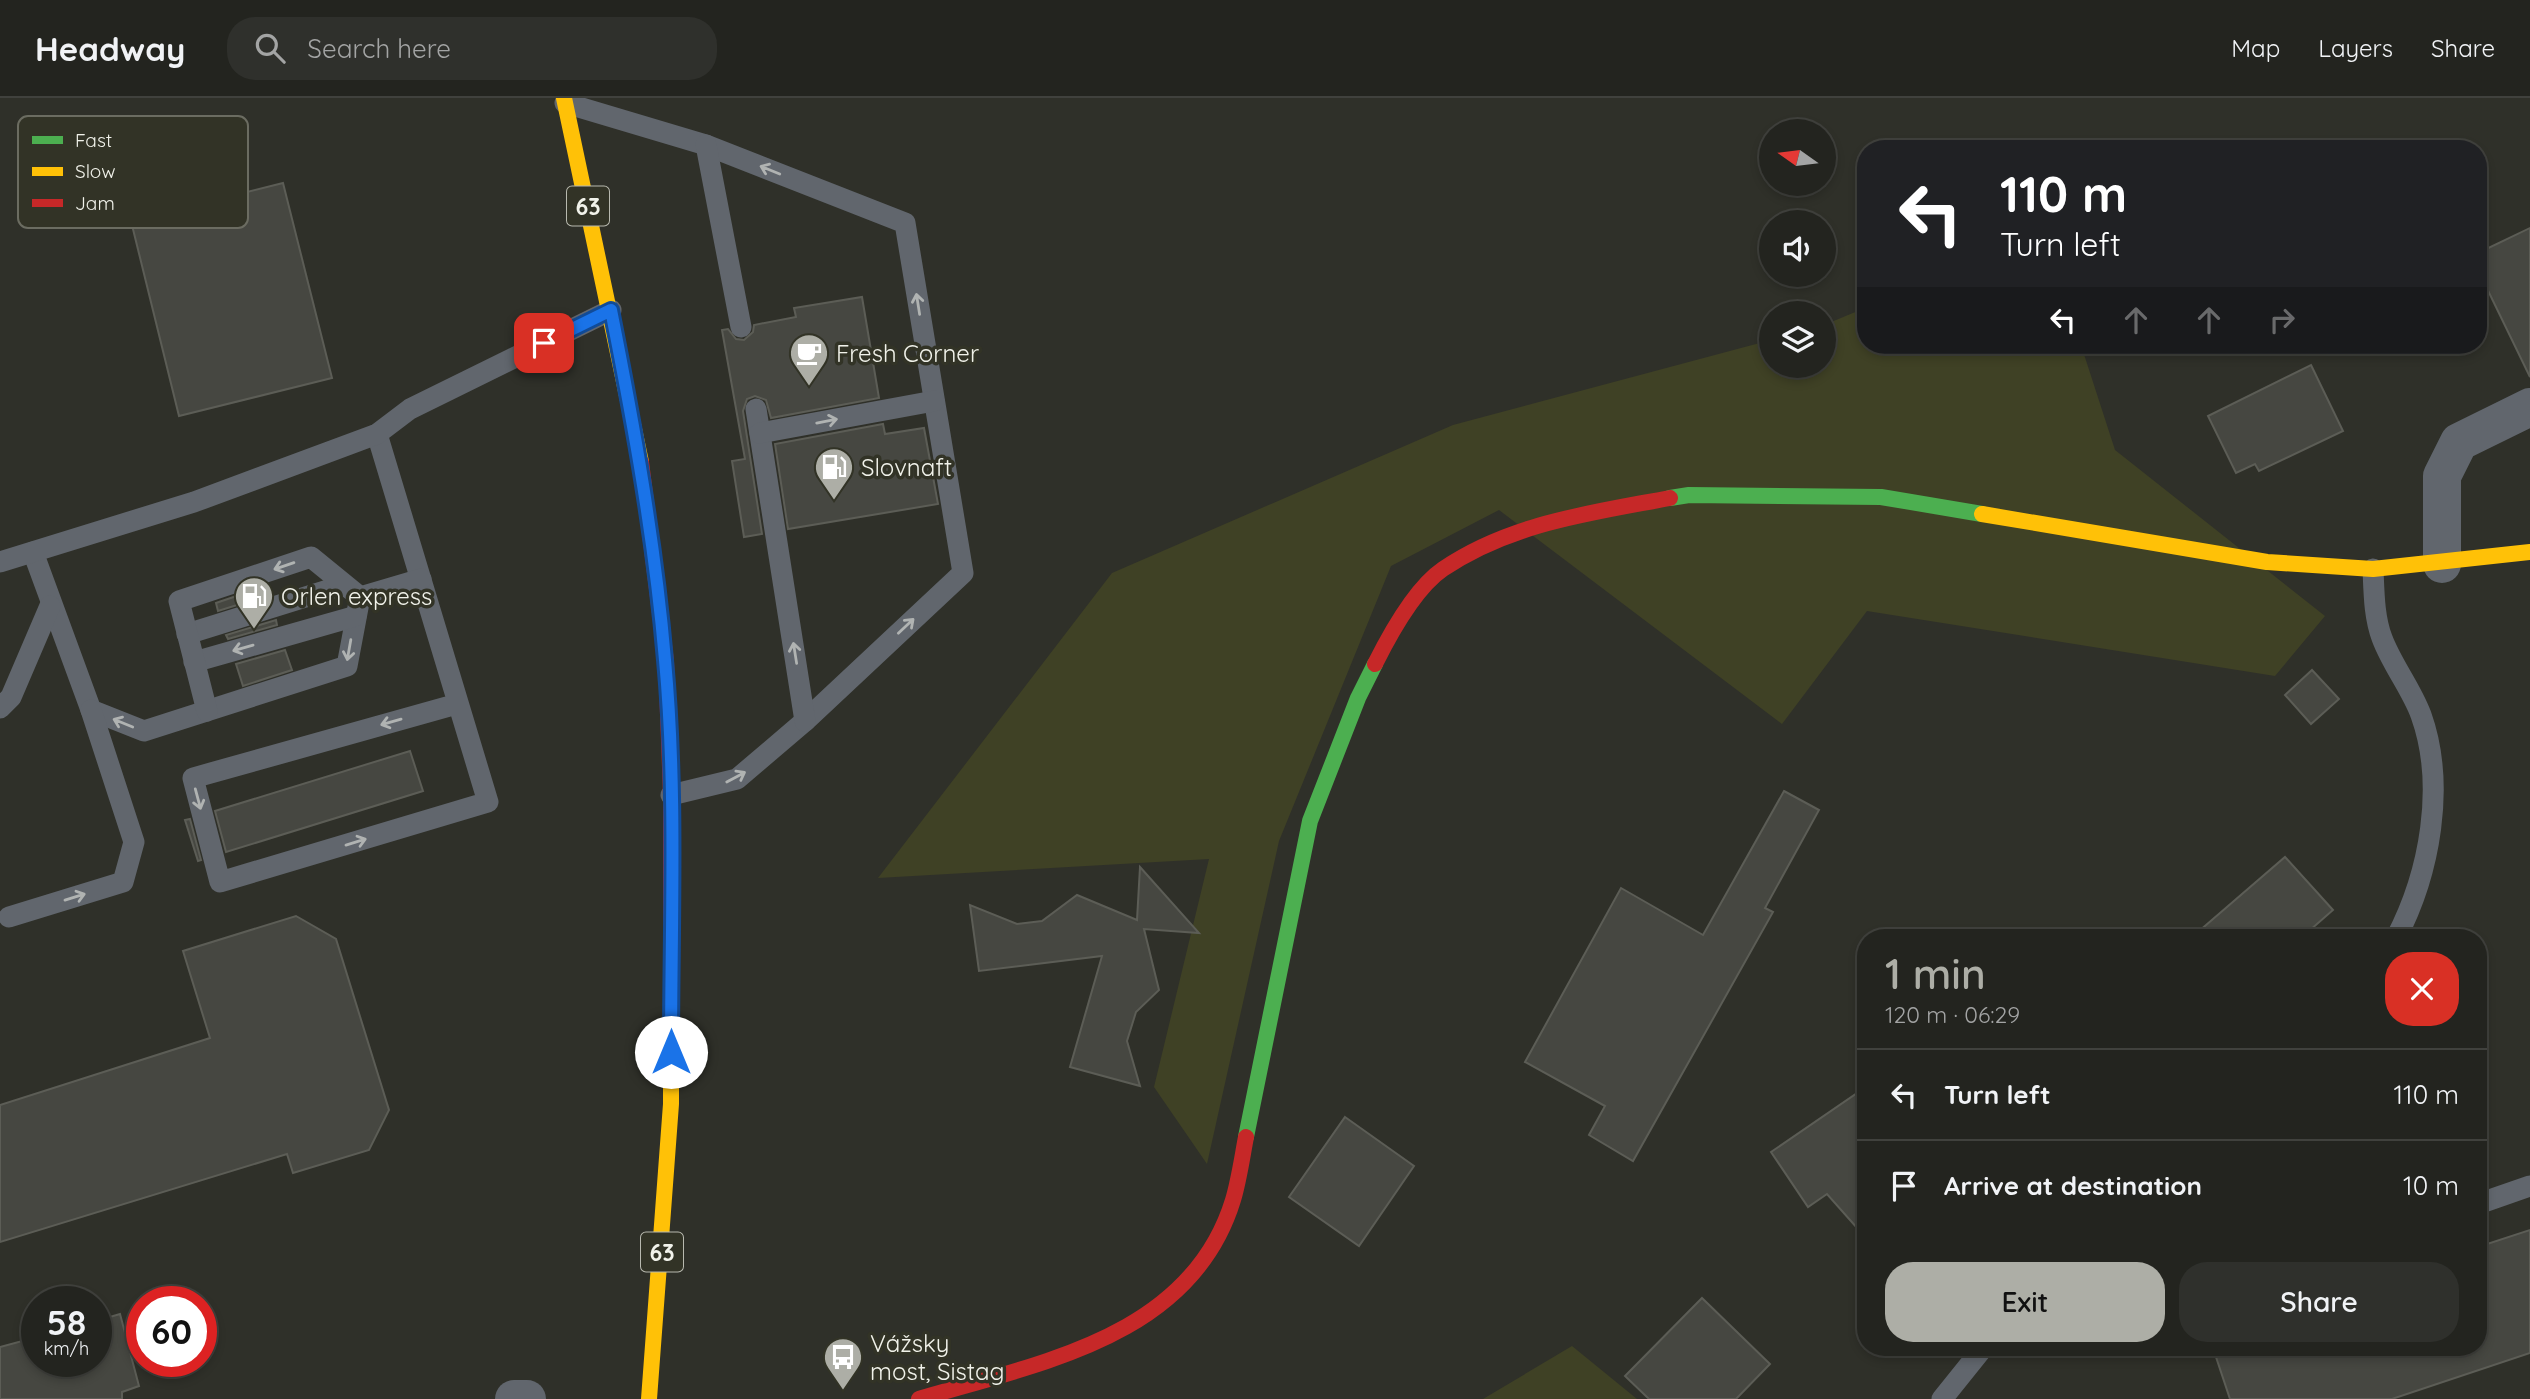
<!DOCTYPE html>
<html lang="en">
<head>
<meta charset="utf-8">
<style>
	body { margin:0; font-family:Quicksand,sans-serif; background:#2f302c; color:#f1f3f6; height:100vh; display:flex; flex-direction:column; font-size:26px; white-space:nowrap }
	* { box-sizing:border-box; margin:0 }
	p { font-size:23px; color:#a3a4a4 }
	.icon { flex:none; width:38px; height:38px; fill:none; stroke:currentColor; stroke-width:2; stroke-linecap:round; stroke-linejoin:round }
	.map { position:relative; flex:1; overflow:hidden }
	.details { position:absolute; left:1857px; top:831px; width:630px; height:427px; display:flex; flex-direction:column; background:#23241f; border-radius:28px; box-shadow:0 4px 10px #0003,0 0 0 2px #40413d }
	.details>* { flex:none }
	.hud { position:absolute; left:1857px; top:42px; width:630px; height:214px; border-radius:28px; box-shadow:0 4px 10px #0003,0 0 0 2px #40413d; background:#202124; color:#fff; overflow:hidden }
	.needle { width:46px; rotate:284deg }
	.controls { position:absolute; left:1759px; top:21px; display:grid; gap:14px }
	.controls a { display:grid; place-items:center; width:77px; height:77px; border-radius:50%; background:#23241f; box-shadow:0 4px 10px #0003,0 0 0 2px #40413d; font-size:35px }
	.speed { position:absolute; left:21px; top:1188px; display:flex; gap:14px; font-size:35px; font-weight:700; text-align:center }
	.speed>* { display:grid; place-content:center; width:91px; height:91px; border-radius:50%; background:#23241f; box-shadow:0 4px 10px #0003,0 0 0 2px #40413d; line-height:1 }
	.speed small { font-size:18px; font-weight:400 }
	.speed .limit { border:10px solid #d22; background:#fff; color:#111 }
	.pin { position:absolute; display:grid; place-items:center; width:60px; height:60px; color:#fff; margin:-30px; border-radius:14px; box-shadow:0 4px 10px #0006 }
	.me { position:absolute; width:77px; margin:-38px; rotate:0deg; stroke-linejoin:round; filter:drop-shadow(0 0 5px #0008) }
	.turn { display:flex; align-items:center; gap:24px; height:147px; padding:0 28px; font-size:32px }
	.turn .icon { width:91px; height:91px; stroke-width:2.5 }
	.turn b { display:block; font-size:49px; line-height:60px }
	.lanes { display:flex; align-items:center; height:66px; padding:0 28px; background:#0003; justify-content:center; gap:35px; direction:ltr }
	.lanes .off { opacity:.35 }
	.round { display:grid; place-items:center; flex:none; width:74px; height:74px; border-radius:28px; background:#2f302c }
	.head { display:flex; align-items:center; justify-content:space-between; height:119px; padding:0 28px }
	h1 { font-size:42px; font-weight:600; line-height:52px; color:#adaea6 }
	.button { display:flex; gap:14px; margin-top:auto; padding:14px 28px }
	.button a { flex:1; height:80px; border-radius:28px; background:#adaea6; color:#111; font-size:28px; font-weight:600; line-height:80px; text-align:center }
	.button a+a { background:#2f302c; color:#f1f3f6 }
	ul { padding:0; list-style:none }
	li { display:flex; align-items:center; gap:21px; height:91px; padding:0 28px; border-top:2px solid #40413d }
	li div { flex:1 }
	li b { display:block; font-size:26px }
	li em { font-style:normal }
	header { display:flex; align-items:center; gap:42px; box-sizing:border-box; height:98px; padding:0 35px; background:#23241f; border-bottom:2px solid #40413d }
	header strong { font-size:33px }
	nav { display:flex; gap:38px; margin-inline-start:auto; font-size:24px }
	.search { width:490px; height:63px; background:#2f302c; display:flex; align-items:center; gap:18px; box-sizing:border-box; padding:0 24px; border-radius:28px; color:#a3a4a4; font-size:26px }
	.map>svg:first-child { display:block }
	.green { fill:#3f4125 }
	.building { fill:#464741; stroke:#5c5d56; stroke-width:2 }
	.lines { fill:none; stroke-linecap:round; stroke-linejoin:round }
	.lane { stroke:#61666d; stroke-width:21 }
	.street { stroke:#61666d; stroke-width:38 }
	.fast { stroke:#4caf50; stroke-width:16 }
	.slow { stroke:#ffc107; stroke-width:16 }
	.jam { stroke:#c62828; stroke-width:16 }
	.oneway { stroke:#b0b3b2 }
	.route-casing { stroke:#114b97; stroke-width:18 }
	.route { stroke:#1a73e8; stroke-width:12 }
	.labels { text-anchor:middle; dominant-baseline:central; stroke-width:7; stroke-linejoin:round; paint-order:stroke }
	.shield { fill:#323326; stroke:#b8b9af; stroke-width:2 }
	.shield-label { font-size:23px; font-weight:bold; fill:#f1f2ea }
	.poi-label { font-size:24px; fill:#f1f2ea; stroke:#323326; text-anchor:start }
	.key { fill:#323326; stroke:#6b6c61; stroke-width:2 }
	.key-label { font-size:19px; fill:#f1f2ea }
</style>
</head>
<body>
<header>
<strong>Headway</strong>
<div class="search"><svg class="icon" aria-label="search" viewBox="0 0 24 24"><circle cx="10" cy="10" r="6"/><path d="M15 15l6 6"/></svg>Search here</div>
<nav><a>Map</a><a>Layers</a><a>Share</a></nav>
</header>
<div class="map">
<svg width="2530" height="1301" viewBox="0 0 2530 1301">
	<rect width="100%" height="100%" fill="#2f3029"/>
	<g class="green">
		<polygon points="1865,210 1866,247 2081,247 2115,352 2325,518 2275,578 1867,513 1782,626 1499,412 1391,468 1279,743 1207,1066 1154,989 1209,761 878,780 1112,475 1453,327 1771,242 1771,268 1824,268 1824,227"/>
		<polygon points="1572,1248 1637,1301 1483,1301"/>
	</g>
	<g class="building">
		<polygon points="283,85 332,280 179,318 131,123"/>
		<polygon points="2530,130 2530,279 2478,172 2478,155"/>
		<polygon points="862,199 879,300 771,320 766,302 755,298 747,301 743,313 762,436 744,439 732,363 745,361 722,232 728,231 736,241 744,242 753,234 754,227 796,219 794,210"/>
		<polygon points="2311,267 2343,333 2259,373 2255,366 2236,375 2208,318"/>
		<polygon points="883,326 885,336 924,330 938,406 788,431 775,346"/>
		<polygon points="266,488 269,497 218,513 216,505"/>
		<polygon points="276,522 277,527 228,541 226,537"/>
		<polygon points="285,552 292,572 243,588 236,566"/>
		<polygon points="2312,572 2339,601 2311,626 2285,597"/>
		<polygon points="410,653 423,693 226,754 215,713"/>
		<polygon points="1784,693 1819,712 1765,810 1773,814 1633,1063 1589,1037 1605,1008 1525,964 1621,790 1703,837"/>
		<polygon points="190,721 201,762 198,763 185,722"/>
		<polygon points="2285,759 2333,812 2301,840 2191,840"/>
		<polygon points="1140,769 1199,835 1144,831 1159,892 1136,914 1127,943 1140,988 1070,969 1102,858 979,873 970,807 1017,826 1042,823 1077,797 1137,822"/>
		<polygon points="296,818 336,841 389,1012 369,1052 293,1075 287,1056 0,1144 0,1007 210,940 183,853"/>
		<polygon points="1866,989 1866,1140 1827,1096 1808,1109 1771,1054"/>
		<polygon points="1345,1019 1414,1068 1359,1148 1289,1099"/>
		<polygon points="2530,1132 2530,1255 2392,1301 2230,1301 2213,1250 2478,1250 2478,1149"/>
		<polygon points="1702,1200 1770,1266 1736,1301 1649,1301 1625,1278"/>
		<polygon points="120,1216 139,1288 122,1294 122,1301 0,1301 0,1249 37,1239 37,1264 96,1264 96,1223"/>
	</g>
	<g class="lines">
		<g class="lane">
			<polyline points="565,5 706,47 905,125 963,475 805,623 737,681 671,697"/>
			<polyline points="706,47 741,229"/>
			<polyline points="756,311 805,623"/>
			<polyline points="760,335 934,303"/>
			<polyline points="377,336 488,704 220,784 193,680 457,606"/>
			<polyline points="33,454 91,612 144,633 347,568 360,499 421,481"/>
			<polyline points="0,464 194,404 377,336 410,311 611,212"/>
			<path d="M2373,471C2374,494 2374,519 2382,540C2392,567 2411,590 2421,617C2446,687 2430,775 2396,840"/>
			<polyline points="187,536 344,487"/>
			<polyline points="194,564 356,518"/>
			<polyline points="0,610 11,599 50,508"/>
			<polyline points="207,613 179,503 311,459 360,499"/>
			<polyline points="9,819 123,784 134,744 91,612"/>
			<polyline points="2478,1106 2530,1088"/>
			<polyline points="1942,1301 1983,1250"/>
		</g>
		<g class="street">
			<polyline points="2442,466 2442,378 2459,344 2530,309"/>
			<polyline points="514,1301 527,1301"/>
		</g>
		<g class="fast">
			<polyline points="1670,400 1689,397 1881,399 1982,416"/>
			<polyline points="1246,1039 1310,723 1358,600 1375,566"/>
		</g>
		<g class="slow">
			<polyline points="564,0 641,364"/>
			<polyline points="1982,416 2267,464 2373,471 2530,454"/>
			<polyline points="649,1301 671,1006 671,847"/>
		</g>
		<g class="jam">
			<polyline points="641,364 666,563 671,697 671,847"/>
			<path d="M1375,566C1390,536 1415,490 1443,471C1511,425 1591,415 1670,400"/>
			<path d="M919,1301C1038,1265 1191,1240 1233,1102C1239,1082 1242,1060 1246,1039"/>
		</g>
	</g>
	<defs><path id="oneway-shaft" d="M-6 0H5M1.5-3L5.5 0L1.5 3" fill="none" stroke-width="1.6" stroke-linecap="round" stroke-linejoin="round" transform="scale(1.75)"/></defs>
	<g class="oneway">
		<use href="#oneway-shaft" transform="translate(770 72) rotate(-158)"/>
		<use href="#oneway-shaft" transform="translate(918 206) rotate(-99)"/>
		<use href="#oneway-shaft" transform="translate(827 323) rotate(-11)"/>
		<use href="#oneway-shaft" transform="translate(284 468) rotate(161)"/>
		<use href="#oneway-shaft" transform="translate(906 528) rotate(-43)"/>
		<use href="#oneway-shaft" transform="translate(243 550) rotate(164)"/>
		<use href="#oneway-shaft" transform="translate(349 552) rotate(100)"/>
		<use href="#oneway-shaft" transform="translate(795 555) rotate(-99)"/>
		<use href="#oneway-shaft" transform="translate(391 624) rotate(164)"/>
		<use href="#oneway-shaft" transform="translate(123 625) rotate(-158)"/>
		<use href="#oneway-shaft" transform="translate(736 679) rotate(-28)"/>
		<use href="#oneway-shaft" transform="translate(198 701) rotate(75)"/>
		<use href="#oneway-shaft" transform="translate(356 744) rotate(-17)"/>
		<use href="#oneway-shaft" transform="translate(75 799) rotate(-17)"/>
	</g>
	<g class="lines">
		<g class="route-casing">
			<path id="route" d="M544,245L611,212C634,328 655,444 665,562C677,692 671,824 671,954"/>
		</g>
		<use href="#route" class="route"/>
	</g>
	<defs>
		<g id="cafe-pin" transform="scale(2.0125)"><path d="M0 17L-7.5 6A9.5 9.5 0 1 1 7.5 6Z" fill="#adaea6" stroke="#323326"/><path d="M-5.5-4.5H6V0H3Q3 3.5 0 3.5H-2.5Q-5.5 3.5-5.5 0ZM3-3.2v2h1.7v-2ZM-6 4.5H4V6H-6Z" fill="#fff"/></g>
		<g id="fuel-pin" transform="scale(2.0125)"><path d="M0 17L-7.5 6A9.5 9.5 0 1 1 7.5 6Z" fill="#adaea6" stroke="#323326"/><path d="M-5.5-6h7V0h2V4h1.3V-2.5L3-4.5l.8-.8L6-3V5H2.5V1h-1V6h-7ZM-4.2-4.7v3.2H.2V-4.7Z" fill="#fff"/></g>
		<g id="bus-pin" transform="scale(2.0125)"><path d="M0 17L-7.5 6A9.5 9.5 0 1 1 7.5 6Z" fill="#adaea6" stroke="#323326"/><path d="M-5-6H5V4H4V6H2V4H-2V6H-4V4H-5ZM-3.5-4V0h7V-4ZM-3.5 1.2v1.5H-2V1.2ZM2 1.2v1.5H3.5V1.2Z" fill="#fff"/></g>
	</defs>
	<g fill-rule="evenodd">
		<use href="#cafe-pin" x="809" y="255"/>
		<use href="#fuel-pin" x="834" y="369"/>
		<use href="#fuel-pin" x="254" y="498"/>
		<use href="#bus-pin" x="843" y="1259"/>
	</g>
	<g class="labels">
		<g class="shield">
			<rect x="567" y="88.5" width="42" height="39" rx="5"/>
			<rect x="641" y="1134.5" width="42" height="39" rx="5"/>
		</g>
		<g class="shield-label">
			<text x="588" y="108">63</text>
			<text x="662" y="1154">63</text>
		</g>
		<g class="poi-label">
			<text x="836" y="255">Fresh Corner</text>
			<text x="861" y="369">Slovnaft</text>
			<text x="281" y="498">Orlen express</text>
			<text x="870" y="1245">Vážsky<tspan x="870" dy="28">most, Sistag</tspan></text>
		</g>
	</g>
	<rect x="18" y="18" width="230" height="112" rx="10" class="key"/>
	<rect x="32" y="38" width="31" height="8" fill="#4caf50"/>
	<rect x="32" y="69" width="31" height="9" fill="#ffc107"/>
	<rect x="32" y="101" width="31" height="8" fill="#c62828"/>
	<g class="key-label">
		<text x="75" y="49">Fast</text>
		<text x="75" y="80">Slow</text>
		<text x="75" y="112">Jam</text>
	</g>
</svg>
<div class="controls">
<a><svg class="needle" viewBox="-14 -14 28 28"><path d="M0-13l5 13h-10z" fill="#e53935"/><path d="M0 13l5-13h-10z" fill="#a3a4a4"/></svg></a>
<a><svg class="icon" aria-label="sound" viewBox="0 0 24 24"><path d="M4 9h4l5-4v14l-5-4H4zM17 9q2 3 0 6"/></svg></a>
<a><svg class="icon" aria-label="layers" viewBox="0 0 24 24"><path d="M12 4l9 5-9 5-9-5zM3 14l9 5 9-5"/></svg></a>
</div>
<div class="speed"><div>58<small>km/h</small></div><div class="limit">60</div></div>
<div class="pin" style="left:544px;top:245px;background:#d93025"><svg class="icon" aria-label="arrive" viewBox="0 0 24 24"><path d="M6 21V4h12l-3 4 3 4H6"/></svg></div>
<svg class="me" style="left:671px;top:954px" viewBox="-20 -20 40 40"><circle r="19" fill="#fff"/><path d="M0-13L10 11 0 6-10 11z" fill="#1a73e8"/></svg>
<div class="hud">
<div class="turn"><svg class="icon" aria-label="left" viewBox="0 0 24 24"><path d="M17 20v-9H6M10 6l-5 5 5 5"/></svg><div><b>110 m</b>Turn left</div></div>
<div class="lanes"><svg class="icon" aria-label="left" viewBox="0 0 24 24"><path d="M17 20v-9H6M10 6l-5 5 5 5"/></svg><svg class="icon off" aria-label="ahead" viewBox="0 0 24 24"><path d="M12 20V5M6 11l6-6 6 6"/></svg><svg class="icon off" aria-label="ahead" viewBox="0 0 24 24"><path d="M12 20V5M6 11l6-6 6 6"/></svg><svg class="icon off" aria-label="right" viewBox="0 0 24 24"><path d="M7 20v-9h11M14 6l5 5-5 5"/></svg></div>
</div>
<section class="details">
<div class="head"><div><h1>1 min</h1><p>120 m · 06:29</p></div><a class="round" style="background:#d93025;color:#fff"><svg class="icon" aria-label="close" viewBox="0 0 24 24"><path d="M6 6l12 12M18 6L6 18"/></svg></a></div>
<ul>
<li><svg class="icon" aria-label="left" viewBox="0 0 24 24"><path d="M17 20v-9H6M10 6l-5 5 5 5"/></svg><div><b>Turn left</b></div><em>110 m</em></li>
<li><svg class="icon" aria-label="arrive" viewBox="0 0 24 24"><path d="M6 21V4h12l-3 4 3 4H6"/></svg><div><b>Arrive at destination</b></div><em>10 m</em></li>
</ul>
<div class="button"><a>Exit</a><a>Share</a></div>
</section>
</div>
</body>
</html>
